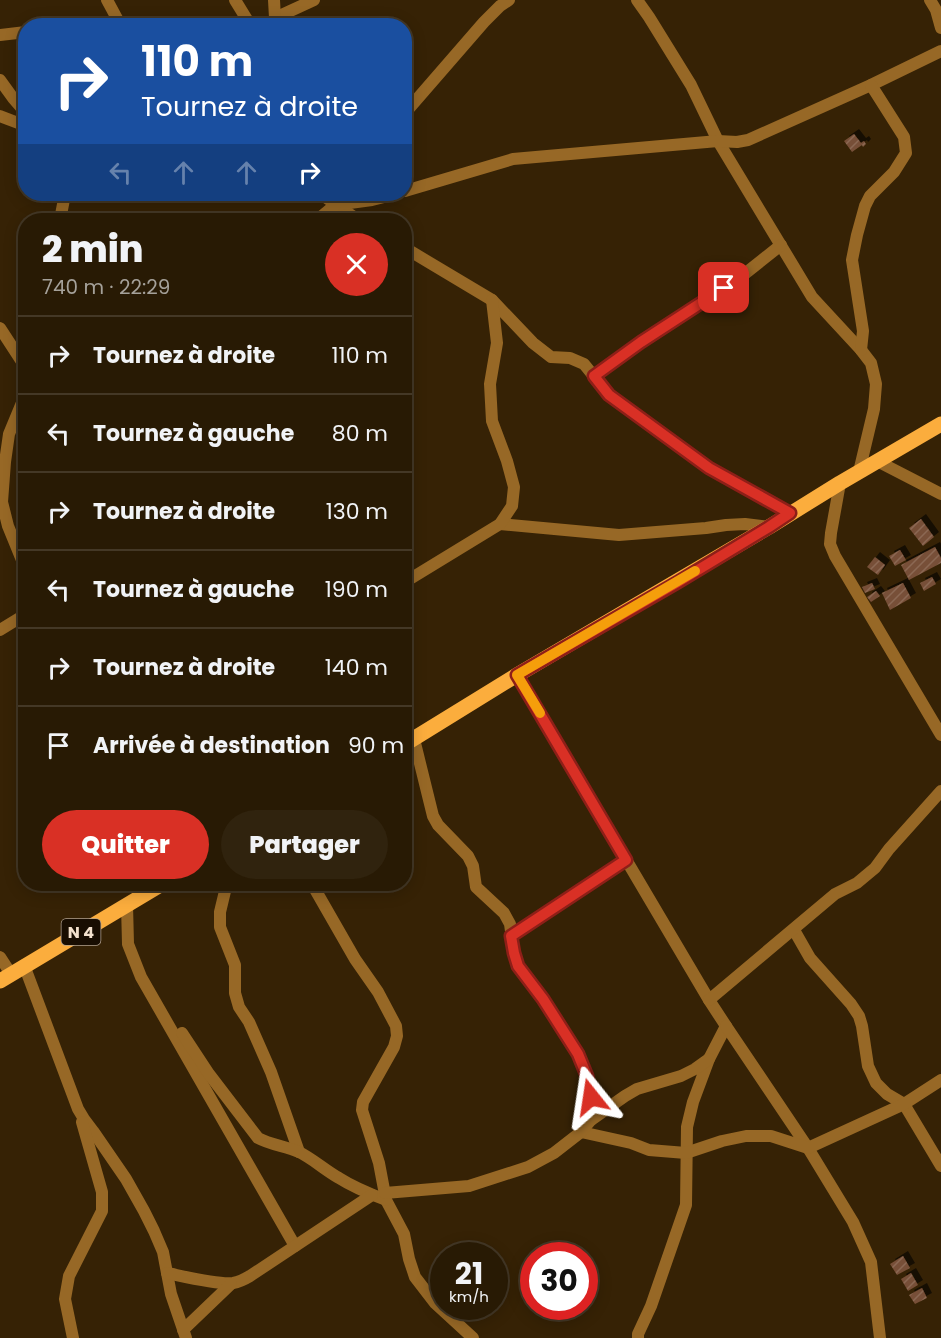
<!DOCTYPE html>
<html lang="fr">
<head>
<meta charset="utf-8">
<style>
	body { margin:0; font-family:Poppins,sans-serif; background:#30230e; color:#f1f3f6; height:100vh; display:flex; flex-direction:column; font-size:22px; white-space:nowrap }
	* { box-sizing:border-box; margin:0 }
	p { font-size:20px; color:#a5a19a }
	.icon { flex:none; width:33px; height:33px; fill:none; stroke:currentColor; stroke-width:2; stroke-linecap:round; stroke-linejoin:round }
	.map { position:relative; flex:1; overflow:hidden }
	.sheet { position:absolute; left:18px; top:213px; width:394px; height:678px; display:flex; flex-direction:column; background:#281a04; border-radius:24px; box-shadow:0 3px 15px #0003,0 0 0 2px #443826 }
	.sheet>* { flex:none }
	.top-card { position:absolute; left:18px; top:18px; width:394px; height:183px; border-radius:24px; box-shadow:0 3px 15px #0003,0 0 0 2px #443826; background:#1a4fa0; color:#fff; overflow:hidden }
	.speed { position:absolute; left:430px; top:1242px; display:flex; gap:12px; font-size:30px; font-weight:700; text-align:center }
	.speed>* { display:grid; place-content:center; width:78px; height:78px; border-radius:50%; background:#281a04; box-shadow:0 3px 15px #0003,0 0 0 2px #443826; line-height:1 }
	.speed small { font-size:15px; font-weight:400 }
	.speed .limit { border:9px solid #d22; background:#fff; color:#111 }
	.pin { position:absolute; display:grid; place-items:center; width:51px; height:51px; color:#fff; margin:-26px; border-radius:12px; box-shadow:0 3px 9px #0006 }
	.me { position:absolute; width:66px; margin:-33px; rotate:345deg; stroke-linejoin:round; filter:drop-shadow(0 0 4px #0008) }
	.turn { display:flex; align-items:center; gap:21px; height:126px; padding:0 24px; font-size:27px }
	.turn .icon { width:78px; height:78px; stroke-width:2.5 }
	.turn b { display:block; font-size:42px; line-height:51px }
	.lanes { display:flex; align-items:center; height:57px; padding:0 24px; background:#0003; justify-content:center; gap:30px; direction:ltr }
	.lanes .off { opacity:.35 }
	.round { display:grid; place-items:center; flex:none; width:63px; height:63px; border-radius:32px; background:#30230e }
	.headline { display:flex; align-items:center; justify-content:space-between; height:102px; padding:0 24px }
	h1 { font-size:36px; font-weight:800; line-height:45px }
	.action { display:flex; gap:12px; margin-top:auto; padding:12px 24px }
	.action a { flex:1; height:69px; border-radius:36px; background:#d93025; color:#fff; font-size:24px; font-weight:800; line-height:69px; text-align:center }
	.action a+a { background:#30230e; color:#f1f3f6 }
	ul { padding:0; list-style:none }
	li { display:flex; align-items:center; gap:18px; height:78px; padding:0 24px; border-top:2px solid #443826 }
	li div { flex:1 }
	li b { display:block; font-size:22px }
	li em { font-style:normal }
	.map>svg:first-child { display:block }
	.building { fill:url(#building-hatch); filter:url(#shadow) }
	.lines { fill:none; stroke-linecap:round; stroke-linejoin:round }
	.minor { stroke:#976826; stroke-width:12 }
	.primary { stroke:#fbad3d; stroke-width:15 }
	.route-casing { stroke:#8d1f18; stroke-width:15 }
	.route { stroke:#d93025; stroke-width:10 }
	.slow { stroke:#f59e0b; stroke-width:10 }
	.labels { text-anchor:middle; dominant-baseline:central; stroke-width:6; stroke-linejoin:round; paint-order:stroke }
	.shield { fill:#180d01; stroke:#b1a190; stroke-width:1.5 }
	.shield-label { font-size:16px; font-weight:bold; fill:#f3e1cd }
</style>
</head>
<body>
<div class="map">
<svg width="941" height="1338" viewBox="0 0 941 1338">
	<defs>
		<pattern id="building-hatch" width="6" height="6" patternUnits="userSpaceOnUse" patternTransform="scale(1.5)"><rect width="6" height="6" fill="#774f37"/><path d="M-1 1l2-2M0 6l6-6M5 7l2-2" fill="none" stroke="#8b6853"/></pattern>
		<filter id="shadow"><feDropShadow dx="5" dy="-5" stdDeviation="0" flood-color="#0009"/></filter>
	</defs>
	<rect width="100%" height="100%" fill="#362205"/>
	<g class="building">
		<polygon points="854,134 861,143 864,141 866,144 863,147 862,145 852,152 844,141"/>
		<polygon points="921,519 934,537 923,546 909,528"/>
		<polygon points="935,547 941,558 941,563 909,580 901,565"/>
		<polygon points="900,550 906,560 895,566 889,556"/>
		<polygon points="875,557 885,565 878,575 867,567"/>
		<polygon points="932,577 936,584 924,591 920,583"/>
		<polygon points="872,583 875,589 865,593 862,587"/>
		<polygon points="903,583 911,598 890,610 882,593"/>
		<polygon points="876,591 880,596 871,602 867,597"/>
		<polygon points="903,1256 910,1268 897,1275 890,1264"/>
		<polygon points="911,1273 918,1285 908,1291 901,1279"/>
		<polygon points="922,1288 927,1298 915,1304 909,1295"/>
	</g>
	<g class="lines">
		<g class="minor">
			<polyline points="107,0 121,26"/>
			<polyline points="235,0 251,26"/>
			<polyline points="637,0 649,17 691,85 718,141 812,297 861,350 871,363 876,384 874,409 859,472"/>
			<polyline points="930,0 936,10 941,28"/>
			<polyline points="275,18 314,0"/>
			<polyline points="50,26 63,23 76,26"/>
			<polyline points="271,26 275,18 274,0"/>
			<polyline points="0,35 26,32"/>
			<polyline points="0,80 13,98 26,113"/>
			<polyline points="405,113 484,22 500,6 509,0"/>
			<polyline points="0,116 26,126"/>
			<polyline points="405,191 513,159 718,141 737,142 748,140 871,85 941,51"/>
			<polyline points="321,194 358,220"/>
			<polyline points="335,205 372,200 396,194"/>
			<polyline points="60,220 65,194"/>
			<polyline points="317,220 335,205 343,194"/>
			<polyline points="326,220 353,218"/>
			<polyline points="405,248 492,300 533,343 551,357 570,358 584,364 609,395 709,468 790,513"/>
			<polyline points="0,328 26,368"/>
			<polyline points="861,350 863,331 852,260 857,235 865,206 870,196 894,172 906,153 904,137 871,85"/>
			<polyline points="594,376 641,342 742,276 781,245"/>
			<polyline points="26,393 9,434 5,462 2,502 8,526 26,570"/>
			<polyline points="877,461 941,494"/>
			<polyline points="840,483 831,533 830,544 835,556 941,735"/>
			<polyline points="500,524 619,535 706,528 726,525 745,524 769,527"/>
			<polyline points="405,582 500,524 512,506 514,487 507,461 492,421 490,384 497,343 492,300"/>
			<polyline points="0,630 26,614"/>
			<polyline points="517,675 709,1000 726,1026 709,1059 693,1102 687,1127 686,1205 651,1306 638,1334 638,1338"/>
			<polyline points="414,739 433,816 438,825 468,856 473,866 476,887 504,913 510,924 514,953 518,966 543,999 567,1036 578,1054 587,1076 591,1097 591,1120"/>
			<polyline points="225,884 226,887 220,912 220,927 235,965 235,993 239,1007 249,1022 271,1072 299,1152"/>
			<polyline points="312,884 355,959 378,992 396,1026 397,1036 394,1047 363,1102 362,1110 379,1163 386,1200 404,1234 409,1259 415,1277 435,1303 473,1338"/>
			<polyline points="127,905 128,944 141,977 295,1246"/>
			<polyline points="794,930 810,958 851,1004 859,1016 862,1026 868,1066 876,1083 887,1094 904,1104 941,1166"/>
			<polyline points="511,936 626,860"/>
			<polyline points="0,957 11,974"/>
			<polyline points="24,965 78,1109 84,1119 93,1131 126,1179 144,1211 154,1231 163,1252 171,1294 186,1338"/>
			<polyline points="709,1000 835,894 857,883 875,868 889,849 941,791"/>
			<polyline points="726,1026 808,1148 853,1222 871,1262 880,1338"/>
			<path d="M182,1033L209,1074L258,1138C271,1145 285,1146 299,1152C313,1159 325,1170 339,1178C353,1187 370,1194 386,1200"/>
			<polyline points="581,1132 631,1143 649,1150 686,1153 722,1141 746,1136 771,1136 808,1148 904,1104 941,1080"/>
			<polyline points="385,1193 469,1186 528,1167 554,1153 581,1132 591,1120 625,1096 637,1089 681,1076 695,1069 709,1059"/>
			<path d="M167,1273C182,1276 219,1285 233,1283C239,1282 245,1279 250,1276L372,1195"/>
			<polyline points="183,1330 231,1284"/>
			<polyline points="73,1338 65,1299 69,1276 102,1211 102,1192 82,1122"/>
		</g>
		<g class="primary">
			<polyline points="405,744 517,675 769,527 840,483 941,424"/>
			<polyline points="0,981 162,884"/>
		</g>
	</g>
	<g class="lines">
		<g class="route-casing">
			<polyline id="route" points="591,1097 587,1076 578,1054 543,999 518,966 514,953 511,936 626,860 517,675 678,582 769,527 790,513 709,468 609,395 594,376 641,342 724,288"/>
		</g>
		<use href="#route" class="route"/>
		<polyline class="slow" points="540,713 517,675 695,571"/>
	</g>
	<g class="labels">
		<rect class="shield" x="61.5" y="919" width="39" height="26" rx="4.5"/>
		<g class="shield-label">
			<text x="81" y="932">N 4</text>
		</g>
	</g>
</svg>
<div class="speed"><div>21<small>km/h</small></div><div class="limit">30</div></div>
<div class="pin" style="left:724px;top:288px;background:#d93025"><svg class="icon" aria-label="arrive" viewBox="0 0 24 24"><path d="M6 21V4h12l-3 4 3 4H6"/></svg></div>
<svg class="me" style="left:591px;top:1097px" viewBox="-20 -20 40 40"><path d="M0-17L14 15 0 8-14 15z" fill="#d93025" stroke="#fff" stroke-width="4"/></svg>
<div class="top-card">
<div class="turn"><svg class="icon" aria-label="right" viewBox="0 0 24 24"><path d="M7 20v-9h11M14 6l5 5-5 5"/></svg><div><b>110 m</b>Tournez à droite</div></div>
<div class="lanes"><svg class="icon off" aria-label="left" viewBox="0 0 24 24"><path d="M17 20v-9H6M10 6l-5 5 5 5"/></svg><svg class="icon off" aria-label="ahead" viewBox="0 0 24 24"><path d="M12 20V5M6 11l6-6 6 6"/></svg><svg class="icon off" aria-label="ahead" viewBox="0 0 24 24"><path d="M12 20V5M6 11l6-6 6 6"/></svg><svg class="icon" aria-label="right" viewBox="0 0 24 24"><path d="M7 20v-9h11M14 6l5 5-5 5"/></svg></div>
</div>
<section class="sheet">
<div class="headline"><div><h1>2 min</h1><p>740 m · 22:29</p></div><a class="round" style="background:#d93025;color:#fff"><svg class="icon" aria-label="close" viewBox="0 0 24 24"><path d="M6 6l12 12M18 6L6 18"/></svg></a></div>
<ul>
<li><svg class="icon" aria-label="right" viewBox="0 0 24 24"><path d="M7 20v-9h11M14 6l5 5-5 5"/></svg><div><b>Tournez à droite</b></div><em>110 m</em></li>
<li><svg class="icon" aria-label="left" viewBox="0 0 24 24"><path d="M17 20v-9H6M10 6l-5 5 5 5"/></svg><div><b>Tournez à gauche</b></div><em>80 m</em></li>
<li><svg class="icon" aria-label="right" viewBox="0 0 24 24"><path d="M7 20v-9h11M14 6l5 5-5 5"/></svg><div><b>Tournez à droite</b></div><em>130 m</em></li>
<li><svg class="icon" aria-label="left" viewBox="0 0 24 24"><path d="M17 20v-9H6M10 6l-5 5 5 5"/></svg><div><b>Tournez à gauche</b></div><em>190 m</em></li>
<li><svg class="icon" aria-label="right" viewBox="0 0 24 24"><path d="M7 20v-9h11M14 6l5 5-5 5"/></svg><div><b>Tournez à droite</b></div><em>140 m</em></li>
<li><svg class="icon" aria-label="arrive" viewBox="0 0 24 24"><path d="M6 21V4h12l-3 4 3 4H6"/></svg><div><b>Arrivée à destination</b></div><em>90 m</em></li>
</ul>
<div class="action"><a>Quitter</a><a>Partager</a></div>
</section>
</div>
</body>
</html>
